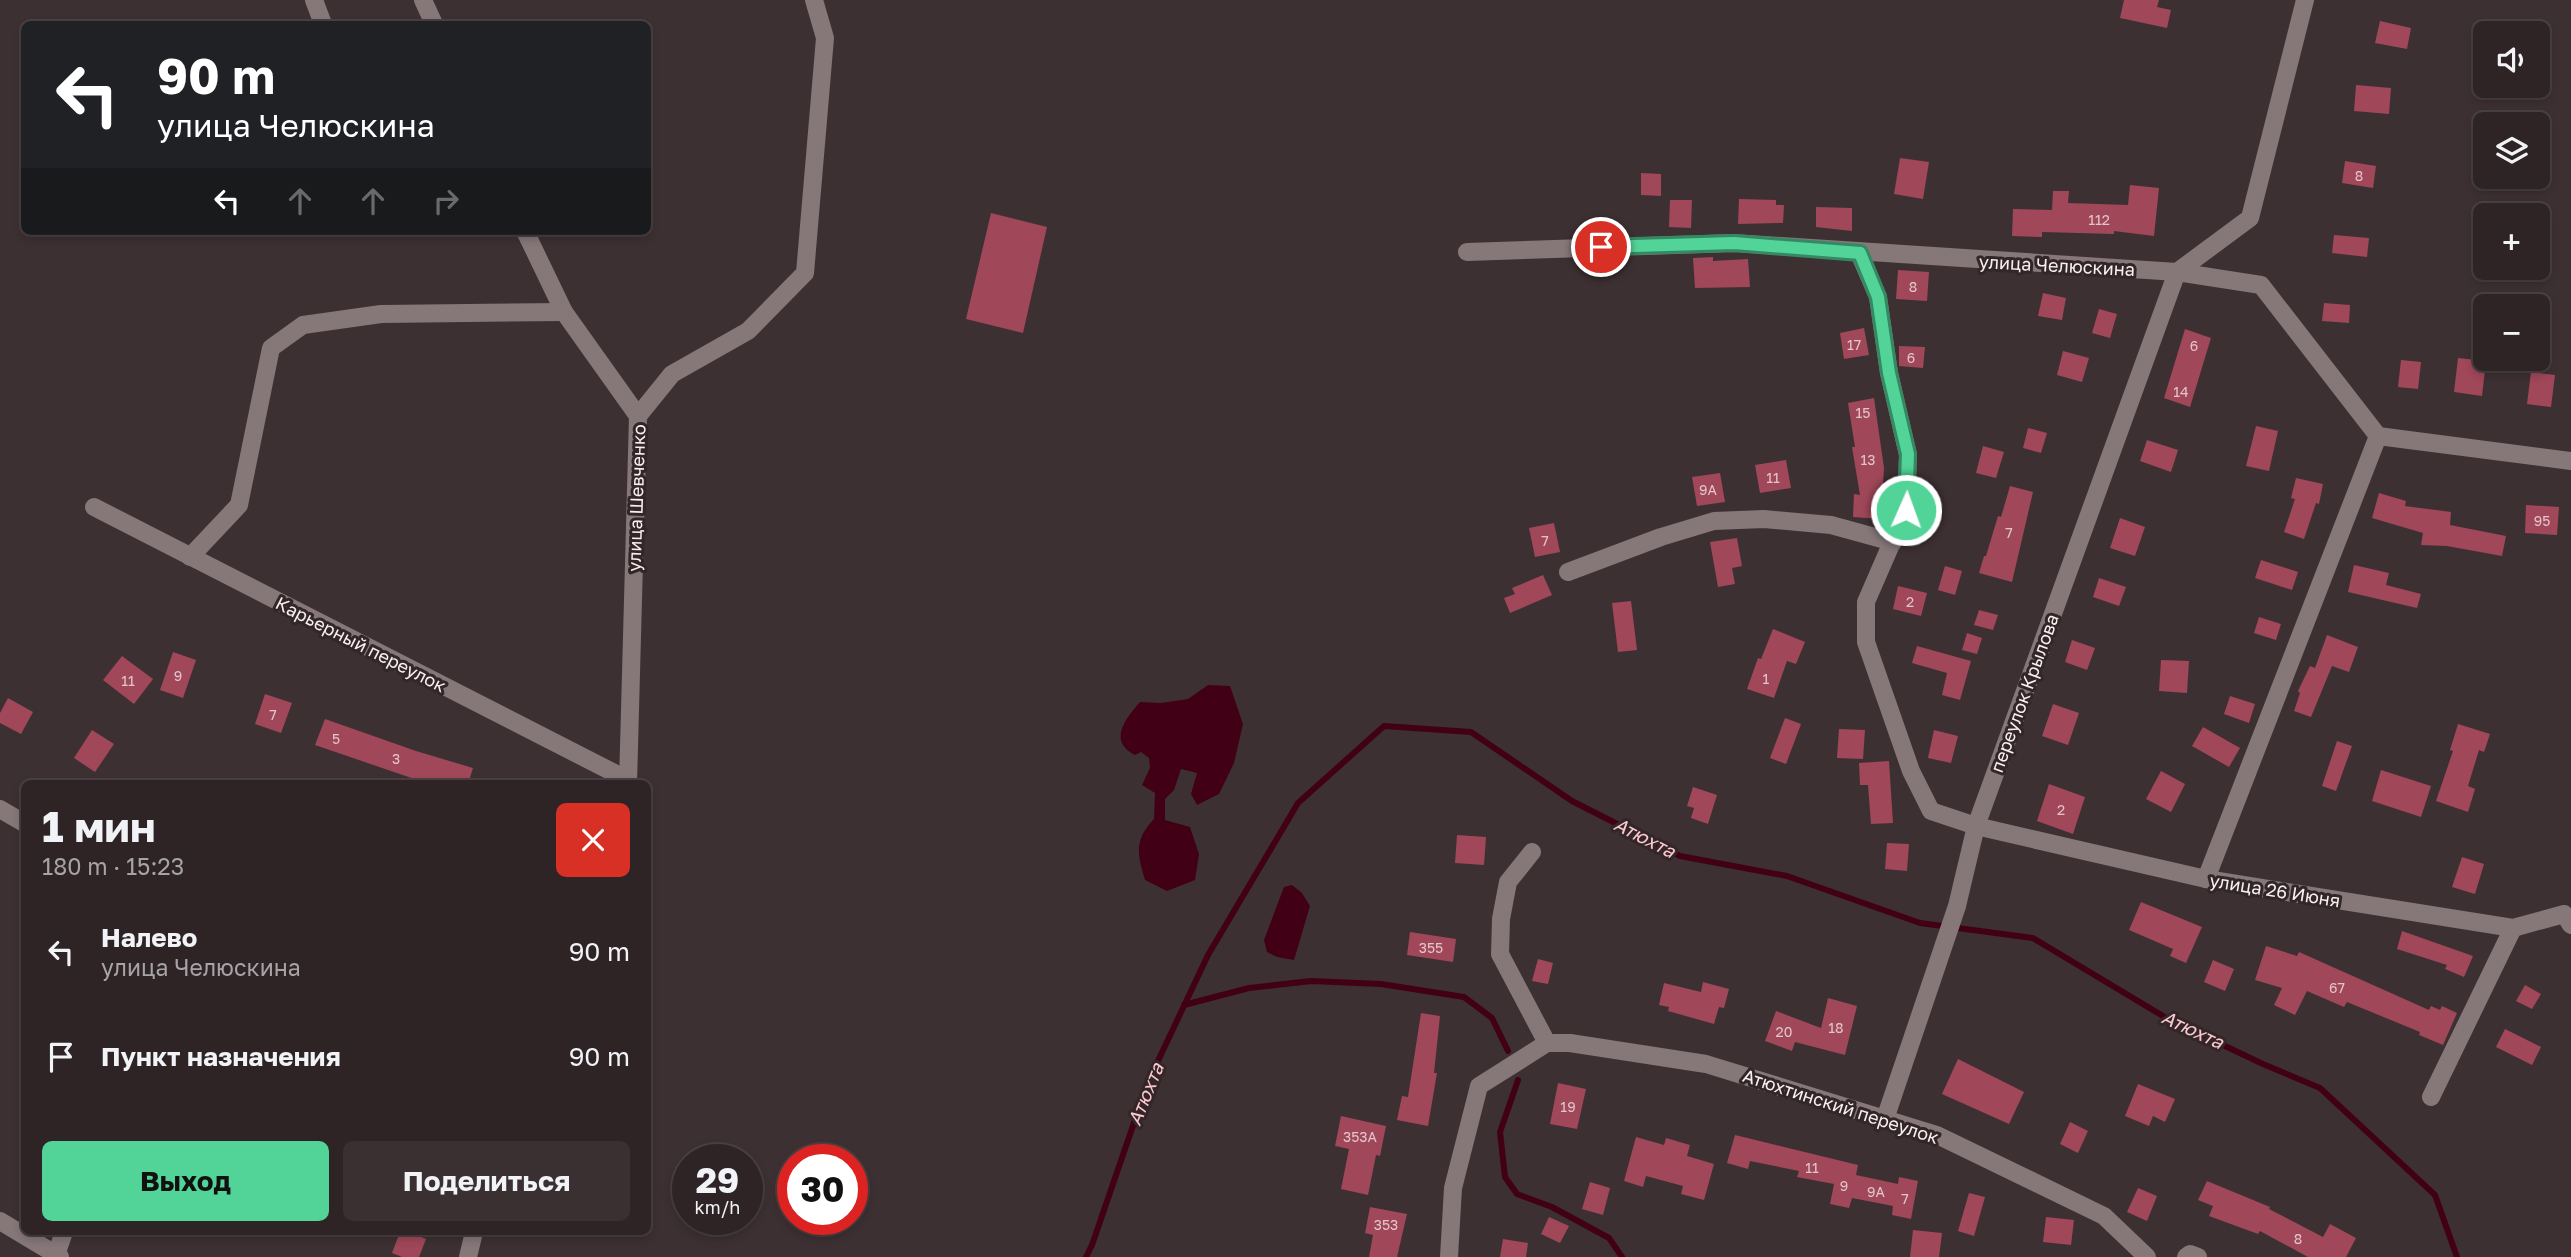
<!DOCTYPE html>
<html lang="ru">
<head>
<meta charset="utf-8">
<style>
	body { margin:0; font-family:"Golos Text",sans-serif; background:#3a3032; color:#f1f3f6; height:100vh; display:flex; flex-direction:column; font-size:26px; white-space:nowrap }
	* { box-sizing:border-box; margin:0 }
	p { font-size:23px; color:#a7a4a7 }
	.icon { flex:none; width:38px; height:38px; fill:none; stroke:currentColor; stroke-width:2; stroke-linecap:round; stroke-linejoin:round }
	.map { position:relative; flex:1; overflow:hidden }
	.panel { position:absolute; left:21px; top:780px; width:630px; height:455px; display:flex; flex-direction:column; background:#2e2426; border-radius:10px; box-shadow:0 4px 10px #0003,0 0 0 2px #494143 }
	.panel>* { flex:none }
	.hud { position:absolute; left:21px; top:21px; width:630px; height:214px; border-radius:10px; box-shadow:0 4px 10px #0003,0 0 0 2px #494143; background:#202124; color:#fff; overflow:hidden }
	.controls { position:absolute; left:2473px; top:21px; display:grid; gap:14px }
	.controls a { display:grid; place-items:center; width:77px; height:77px; border-radius:10px; background:#2e2426; box-shadow:0 4px 10px #0003,0 0 0 2px #494143; font-size:35px }
	.speed { position:absolute; left:672px; top:1144px; display:flex; gap:14px; font-size:35px; font-weight:700; text-align:center }
	.speed>* { display:grid; place-content:center; width:91px; height:91px; border-radius:50%; background:#2e2426; box-shadow:0 4px 10px #0003,0 0 0 2px #494143; line-height:1 }
	.speed small { font-size:18px; font-weight:400 }
	.speed .limit { border:10px solid #d22; background:#fff; color:#111 }
	.pin { position:absolute; display:grid; place-items:center; width:60px; height:60px; color:#fff; margin:-30px; border:4px solid #fff; border-radius:50%; box-shadow:0 2px 7px #0007 }
	.me { position:absolute; width:77px; margin:-38px; rotate:2deg; stroke-linejoin:round; filter:drop-shadow(0 0 5px #0008) }
	.turn { display:flex; align-items:center; gap:24px; height:147px; padding:0 21px; font-size:32px }
	.turn .icon { width:91px; height:91px; stroke-width:2.5 }
	.turn b { display:block; font-size:49px; line-height:60px }
	.lanes { display:flex; align-items:center; height:66px; padding:0 21px; background:#0003; justify-content:center; gap:35px; direction:ltr }
	.lanes .off { opacity:.35 }
	.round { display:grid; place-items:center; flex:none; width:74px; height:74px; border-radius:10px; background:#3a3032 }
	.head { display:flex; align-items:center; justify-content:space-between; height:119px; padding:0 21px }
	h1 { font-size:42px; font-weight:700; line-height:52px }
	.primary-button { display:flex; gap:14px; margin-top:auto; padding:14px 21px }
	.primary-button a { flex:1; height:80px; border-radius:10px; background:#52d397; color:#111; font-size:28px; font-weight:700; line-height:80px; text-align:center }
	.primary-button a+a { background:#3a3032; color:#f1f3f6 }
	ul { padding:0; list-style:none }
	li { display:flex; align-items:center; gap:21px; height:105px; padding:0 21px }
	li div { flex:1 }
	li b { display:block; font-size:26px }
	li em { font-style:normal }
	.map>svg:first-child { display:block }
	.water { fill:#410015 }
	.lines { fill:none; stroke-linecap:round; stroke-linejoin:round }
	.stream { stroke:#410015; stroke-width:6 }
	.building { fill:#a04759 }
	.minor { stroke:#867779; stroke-width:18 }
	.route-casing { stroke:#358962; stroke-width:18 }
	.route { stroke:#52d397; stroke-width:12 }
	.labels { text-anchor:middle; dominant-baseline:central; stroke-width:6; stroke-linejoin:round; paint-order:stroke }
	.number-label { font-size:14px; fill:#e2c5ca }
	.street-label { font-size:18px; fill:#f8eff0; stroke:#332628 }
	.water-label { font-size:19px; font-style:italic; fill:#fcc8cf; stroke:#332628 }
</style>
</head>
<body>
<div class="map">
<svg width="2571" height="1257" viewBox="0 0 2571 1257">
	<rect width="100%" height="100%" fill="#3d3032"/>
	<g class="water">
		<path d="M1208,685L1230,686L1243,724L1234,763L1219,794L1197,805L1191,794L1197,773L1181,769L1174,790L1165,799V820L1190,827L1199,854L1195,880L1167,891L1145,880C1137,853 1134,840 1154,819L1155,793L1142,785L1150,768L1149,758L1141,752L1135,755C1107,741 1126,718 1140,702L1161,703L1188,699Z"/>
		<polygon points="1292,885 1302,893 1310,906 1294,960 1277,957 1267,952 1264,940 1284,887"/>
	</g>
	<g class="lines">
		<g class="stream">
			<polyline points="1184,1005 1249,988 1311,981 1381,984 1464,997 1492,1018 1508,1051"/>
			<polyline points="1518,1080 1500,1132 1505,1177 1517,1194 1552,1207 1609,1238 1622,1257"/>
			<polyline points="1086,1257 1092,1245 1148,1082 1208,955 1298,803 1384,726 1471,732 1572,801 1680,856 1787,876 1920,923 2033,938 2168,1019 2263,1064 2320,1088 2435,1195 2457,1257"/>
		</g>
	</g>
	<g class="building">
		<polygon points="2124,0 2159,0 2157,7 2171,10 2167,28 2120,18"/>
		<polygon points="2380,21 2411,28 2407,49 2375,43"/>
		<polygon points="2356,85 2391,88 2389,114 2354,111"/>
		<polygon points="1900,158 1929,162 1923,199 1894,194"/>
		<polygon points="2345,161 2376,166 2373,188 2342,183"/>
		<polygon points="1641,173 1661,174 1661,196 1641,195"/>
		<polygon points="2130,185 2159,188 2154,236 2114,231 2114,234 2042,232 2042,237 2012,236 2013,209 2052,210 2053,191 2069,191 2068,203 2128,205"/>
		<polygon points="1739,199 1776,200 1776,205 1784,205 1783,223 1738,224"/>
		<polygon points="1670,200 1692,200 1691,228 1669,227"/>
		<polygon points="1816,207 1852,208 1852,231 1816,227"/>
		<polygon points="991,213 1047,227 1023,333 966,319"/>
		<polygon points="2334,235 2369,238 2367,257 2332,253"/>
		<polygon points="1713,257 1713,261 1748,259 1750,287 1695,288 1693,258"/>
		<polygon points="1898,270 1929,272 1927,301 1896,299"/>
		<polygon points="2043,293 2066,298 2062,320 2038,316"/>
		<polygon points="2324,303 2350,305 2349,323 2322,321"/>
		<polygon points="2099,309 2117,314 2110,338 2092,333"/>
		<polygon points="1864,328 1869,355 1844,359 1840,333"/>
		<polygon points="2185,329 2211,338 2190,407 2164,398"/>
		<polygon points="1899,346 1925,347 1923,368 1899,366"/>
		<polygon points="2063,351 2089,358 2082,382 2057,375"/>
		<polygon points="2458,358 2486,361 2482,396 2454,392"/>
		<polygon points="2401,360 2421,362 2418,389 2398,387"/>
		<polygon points="2531,372 2555,375 2551,407 2527,404"/>
		<polygon points="1874,398 1884,468 1881,519 1853,517 1854,494 1860,495 1852,447 1855,447 1848,403"/>
		<polygon points="2256,426 2278,431 2269,471 2246,466"/>
		<polygon points="2028,428 2047,433 2041,453 2023,448"/>
		<polygon points="2147,440 2178,450 2171,472 2140,461"/>
		<polygon points="1983,446 2004,452 1996,478 1976,473"/>
		<polygon points="1786,460 1791,488 1760,493 1755,465"/>
		<polygon points="1720,473 1725,502 1697,506 1692,477"/>
		<polygon points="2296,478 2323,484 2319,504 2316,503 2304,539 2284,532 2295,499 2291,498"/>
		<polygon points="2010,486 2033,492 2012,582 1979,573 1984,556 1986,556 1998,516 2001,517"/>
		<polygon points="2379,493 2406,501 2405,506 2451,512 2450,525 2506,536 2502,556 2447,546 2421,545 2423,533 2372,518"/>
		<polygon points="2526,505 2559,507 2557,535 2525,533"/>
		<polygon points="2120,518 2145,527 2135,556 2110,548"/>
		<polygon points="1554,523 1560,552 1535,557 1529,528"/>
		<polygon points="1737,538 1742,566 1732,568 1735,584 1718,587 1710,542"/>
		<polygon points="2261,560 2298,572 2292,590 2255,578"/>
		<polygon points="2354,565 2389,573 2386,585 2421,594 2417,608 2348,592"/>
		<polygon points="1945,566 1962,571 1955,595 1938,590"/>
		<polygon points="1543,575 1552,595 1510,613 1504,598 1515,594 1512,588"/>
		<polygon points="2099,578 2126,587 2119,606 2093,597"/>
		<polygon points="1898,586 1927,593 1921,616 1893,609"/>
		<polygon points="1631,601 1637,650 1618,652 1612,603"/>
		<polygon points="1979,610 1998,615 1993,630 1974,625"/>
		<polygon points="2259,617 2281,624 2276,640 2254,633"/>
		<polygon points="1773,629 1805,642 1796,664 1787,661 1774,698 1747,689 1758,658 1761,659"/>
		<polygon points="1967,633 1982,638 1977,654 1962,650"/>
		<polygon points="2327,635 2358,647 2349,672 2332,666 2311,717 2294,711 2300,693 2298,691 2310,666 2315,668"/>
		<polygon points="2072,640 2095,648 2087,670 2065,662"/>
		<polygon points="1917,646 1971,661 1960,700 1942,695 1947,673 1912,663"/>
		<polygon points="173,652 196,660 183,698 160,690"/>
		<polygon points="122,656 153,679 134,704 103,680"/>
		<polygon points="2161,660 2189,661 2187,693 2159,691"/>
		<polygon points="265,694 292,703 281,733 255,724"/>
		<polygon points="2230,696 2255,704 2249,723 2224,714"/>
		<polygon points="8,698 33,712 21,734 0,723 0,713"/>
		<polygon points="2053,704 2079,713 2068,745 2042,736"/>
		<polygon points="1785,718 1801,724 1786,764 1770,758"/>
		<polygon points="325,719 416,751 473,768 468,784 429,784 315,745"/>
		<polygon points="2458,724 2490,734 2484,752 2479,750 2468,786 2475,789 2468,812 2436,801 2453,751 2450,750"/>
		<polygon points="2203,727 2240,748 2229,767 2192,746"/>
		<polygon points="1839,729 1865,730 1863,759 1837,758"/>
		<polygon points="92,730 114,744 95,772 74,758"/>
		<polygon points="1934,730 1958,736 1951,763 1928,758"/>
		<polygon points="2337,741 2352,746 2336,791 2322,786"/>
		<polygon points="1889,761 1893,823 1871,824 1868,785 1860,785 1859,763"/>
		<polygon points="2381,770 2431,786 2421,817 2372,801"/>
		<polygon points="2161,771 2185,784 2171,812 2146,799"/>
		<polygon points="2049,784 2085,797 2073,834 2037,821"/>
		<polygon points="1693,787 1717,795 1708,824 1691,818 1694,808 1687,806"/>
		<polygon points="1457,835 1486,837 1484,865 1455,863"/>
		<polygon points="1887,843 1909,844 1907,871 1885,869"/>
		<polygon points="2462,857 2484,864 2475,894 2452,887"/>
		<polygon points="2141,902 2202,927 2186,963 2170,956 2173,949 2129,930"/>
		<polygon points="2402,931 2473,956 2464,977 2445,969 2447,965 2397,949"/>
		<polygon points="1410,932 1456,939 1453,962 1407,955"/>
		<polygon points="2266,946 2297,956 2299,952 2429,1010 2431,1006 2440,1010 2442,1006 2457,1013 2443,1045 2419,1035 2420,1032 2347,1002 2344,1007 2307,991 2295,1015 2274,1005 2282,988 2255,980"/>
		<polygon points="1538,959 1553,963 1548,984 1532,981"/>
		<polygon points="2213,960 2234,969 2225,991 2204,982"/>
		<polygon points="1703,982 1729,989 1724,1008 1719,1007 1714,1024 1668,1011 1669,1007 1659,1005 1664,983 1701,992"/>
		<polygon points="2525,985 2541,994 2532,1009 2516,1001"/>
		<polygon points="1828,998 1857,1006 1845,1055 1795,1042 1792,1051 1765,1041 1776,1011 1821,1028"/>
		<polygon points="1421,1013 1440,1016 1434,1073 1437,1073 1428,1126 1397,1120 1402,1096 1408,1097"/>
		<polygon points="2505,1029 2541,1047 2532,1065 2496,1047"/>
		<polygon points="1958,1059 2024,1092 2009,1124 1942,1094"/>
		<polygon points="1558,1083 1586,1089 1577,1129 1550,1124"/>
		<polygon points="2138,1084 2175,1099 2165,1122 2153,1116 2149,1126 2125,1116"/>
		<polygon points="1341,1116 1386,1126 1380,1156 1376,1155 1368,1195 1341,1189 1349,1149 1335,1146"/>
		<polygon points="2070,1122 2088,1131 2078,1153 2060,1144"/>
		<polygon points="1735,1135 1858,1165 1856,1175 1898,1184 1899,1177 1918,1181 1911,1219 1892,1215 1893,1206 1852,1198 1849,1208 1830,1204 1834,1184 1797,1177 1799,1171 1750,1161 1748,1169 1727,1163"/>
		<polygon points="1636,1137 1664,1145 1666,1138 1690,1145 1687,1156 1714,1164 1704,1200 1681,1194 1683,1186 1646,1176 1643,1187 1624,1181"/>
		<polygon points="2207,1181 2270,1207 2269,1209 2323,1237 2330,1224 2356,1238 2346,1257 2308,1257 2260,1231 2258,1234 2209,1216 2213,1206 2198,1200"/>
		<polygon points="1590,1182 1610,1188 1603,1215 1582,1209"/>
		<polygon points="2138,1188 2157,1196 2147,1221 2127,1212"/>
		<polygon points="1969,1193 1985,1197 1974,1236 1958,1231"/>
		<polygon points="1370,1207 1407,1214 1397,1257 1369,1257 1373,1235 1365,1233"/>
		<polygon points="1549,1217 1569,1226 1560,1243 1541,1234"/>
		<polygon points="2046,1217 2074,1220 2071,1245 2043,1242"/>
		<polygon points="1913,1230 1942,1233 1939,1257 1910,1257"/>
		<polygon points="400,1232 409,1232 426,1239 419,1257 402,1257 392,1253"/>
		<polygon points="1503,1239 1528,1243 1526,1257 1500,1257"/>
	</g>
	<g class="lines">
		<g class="minor">
			<polyline points="314,0 323,24"/>
			<polyline points="423,0 434,24"/>
			<polyline points="525,231 564,312 638,416"/>
			<polyline points="1467,252 1734,243 2177,272 2261,285 2378,436 2571,461"/>
			<polyline points="1859,253 1878,297 1889,373 1908,455 1906,510 1866,602 1866,642 1911,771 1931,811 1976,826 2206,879 2513,928 2564,914 2571,925"/>
			<polyline points="94,507 628,780"/>
			<polyline points="190,557 239,505 271,348 303,325 381,314 564,312"/>
			<polyline points="1568,572 1661,537 1714,521 1764,519 1831,525 1893,542"/>
			<polyline points="628,784 638,416 672,374 748,331 805,273 825,38 814,0"/>
			<polyline points="0,809 24,823"/>
			<polyline points="1532,852 1508,882 1501,919 1500,954 1547,1043"/>
			<polyline points="2206,879 2378,436"/>
			<polyline points="1547,1043 1570,1043 1706,1064 1937,1135 2104,1216 2147,1257"/>
			<polyline points="2431,1097 2513,928"/>
			<polyline points="1885,1119 1957,906 1976,826 2177,272 2250,218 2305,0"/>
			<polyline points="0,1221 60,1257"/>
			<polyline points="56,1255 64,1232"/>
			<polyline points="468,1257 474,1232"/>
			<polyline points="1449,1257 1453,1188 1479,1086 1547,1043"/>
			<polyline points="2186,1257 2190,1254 2198,1257"/>
		</g>
	</g>
	<g class="lines">
		<g class="route-casing">
			<polyline id="route" points="1601,247 1734,243 1860,253 1878,297 1889,373 1908,454 1906,510"/>
		</g>
		<use href="#route" class="route"/>
	</g>
	<g class="labels">
		<g class="number-label">
			<text x="2359" y="175">8</text>
			<text x="2099" y="219">112</text>
			<text x="1913" y="286">8</text>
			<text x="1854" y="344">17</text>
			<text x="2194" y="345">6</text>
			<text x="1911" y="357">6</text>
			<text x="2181" y="391">14</text>
			<text x="1863" y="412">15</text>
			<text x="1868" y="459">13</text>
			<text x="1773" y="477">11</text>
			<text x="1708" y="489">9А</text>
			<text x="2542" y="520">95</text>
			<text x="2009" y="532">7</text>
			<text x="1545" y="540">7</text>
			<text x="1910" y="601">2</text>
			<text x="178" y="675">9</text>
			<text x="1766" y="678">1</text>
			<text x="128" y="680">11</text>
			<text x="273" y="714">7</text>
			<text x="336" y="738">5</text>
			<text x="396" y="758">3</text>
			<text x="2061" y="809">2</text>
			<text x="1431" y="947">355</text>
			<text x="2337" y="987">67</text>
			<text x="1836" y="1027">18</text>
			<text x="1784" y="1031">20</text>
			<text x="1568" y="1106">19</text>
			<text x="1360" y="1136">353А</text>
			<text x="1812" y="1167">11</text>
			<text x="1844" y="1185">9</text>
			<text x="1876" y="1191">9А</text>
			<text x="1905" y="1198">7</text>
			<text x="1386" y="1224">353</text>
			<text x="2298" y="1238">8</text>
		</g>
		<g class="street-label">
			<text transform="translate(2057 265) rotate(3)">улица Челюскина</text>
			<text transform="translate(636 498) rotate(-88)">улица Шевченко</text>
			<text transform="translate(361 644) rotate(27)">Карьерный переулок</text>
			<text transform="translate(2024 693) rotate(-70)">переулок Крылова</text>
			<text transform="translate(2275 890) rotate(9)">улица 26 Июня</text>
			<text transform="translate(1841 1106) rotate(18)">Атюхтинский переулок</text>
		</g>
		<g class="water-label">
			<text transform="translate(1645 837) rotate(27)">Атюхта</text>
			<text transform="translate(2193 1029) rotate(25)">Атюхта</text>
			<text transform="translate(1145 1094) rotate(-68)">Атюхта</text>
		</g>
	</g>
</svg>
<div class="controls">
<a><svg class="icon" aria-label="sound" viewBox="0 0 24 24"><path d="M4 9h4l5-4v14l-5-4H4zM17 9q2 3 0 6"/></svg></a>
<a><svg class="icon" aria-label="layers" viewBox="0 0 24 24"><path d="M12 4l9 5-9 5-9-5zM3 14l9 5 9-5"/></svg></a>
<a>+</a>
<a>−</a>
</div>
<div class="speed"><div>29<small>km/h</small></div><div class="limit">30</div></div>
<div class="pin" style="left:1601px;top:247px;background:#d93025"><svg class="icon" aria-label="arrive" viewBox="0 0 24 24"><path d="M6 21V4h12l-3 4 3 4H6"/></svg></div>
<svg class="me" style="left:1906px;top:510px" viewBox="-20 -20 40 40"><circle r="17" fill="#52d397" stroke="#fff" stroke-width="3"/><path d="M0-11L8 9 0 5-8 9z" fill="#fff"/></svg>
<div class="hud">
<div class="turn"><svg class="icon" aria-label="left" viewBox="0 0 24 24"><path d="M17 20v-9H6M10 6l-5 5 5 5"/></svg><div><b>90 m</b>улица Челюскина</div></div>
<div class="lanes"><svg class="icon" aria-label="left" viewBox="0 0 24 24"><path d="M17 20v-9H6M10 6l-5 5 5 5"/></svg><svg class="icon off" aria-label="ahead" viewBox="0 0 24 24"><path d="M12 20V5M6 11l6-6 6 6"/></svg><svg class="icon off" aria-label="ahead" viewBox="0 0 24 24"><path d="M12 20V5M6 11l6-6 6 6"/></svg><svg class="icon off" aria-label="right" viewBox="0 0 24 24"><path d="M7 20v-9h11M14 6l5 5-5 5"/></svg></div>
</div>
<section class="panel">
<div class="head"><div><h1>1 мин</h1><p>180 m · 15:23</p></div><a class="round" style="background:#d93025;color:#fff"><svg class="icon" aria-label="close" viewBox="0 0 24 24"><path d="M6 6l12 12M18 6L6 18"/></svg></a></div>
<ul>
<li><svg class="icon" aria-label="left" viewBox="0 0 24 24"><path d="M17 20v-9H6M10 6l-5 5 5 5"/></svg><div><b>Налево</b><p>улица Челюскина</p></div><em>90 m</em></li>
<li><svg class="icon" aria-label="arrive" viewBox="0 0 24 24"><path d="M6 21V4h12l-3 4 3 4H6"/></svg><div><b>Пункт назначения</b></div><em>90 m</em></li>
</ul>
<div class="primary-button"><a>Выход</a><a>Поделиться</a></div>
</section>
</div>
</body>
</html>
